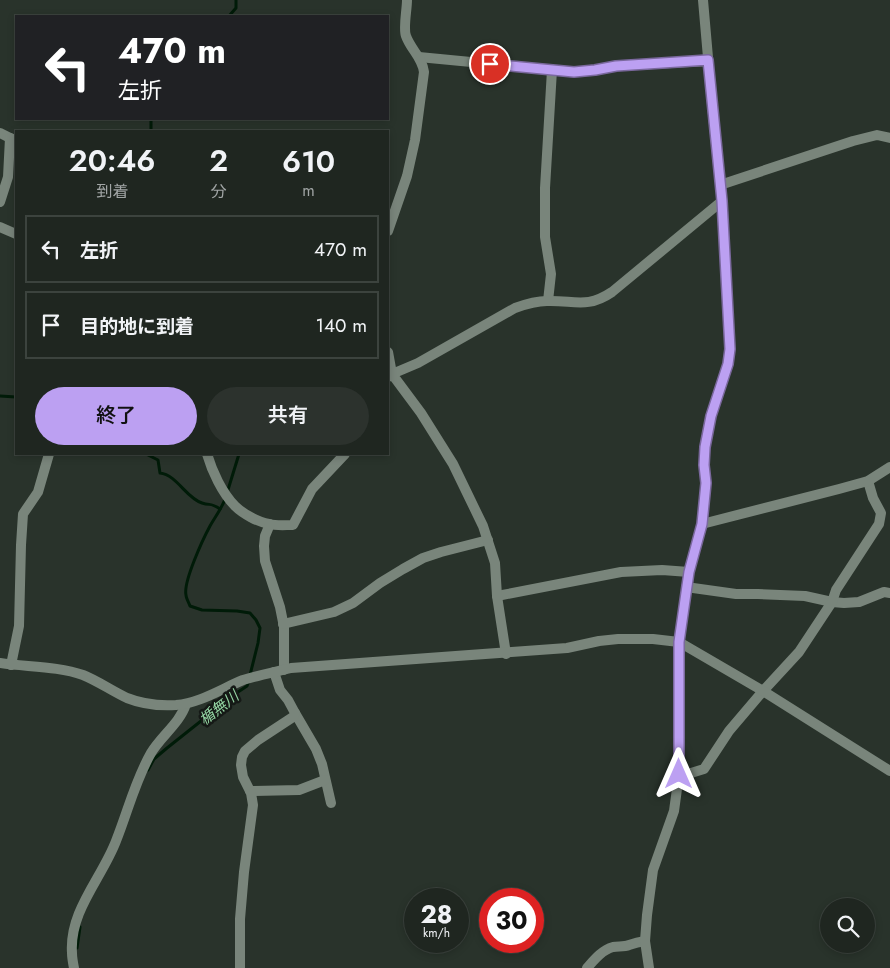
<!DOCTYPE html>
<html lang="ja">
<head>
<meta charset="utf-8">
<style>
	body { margin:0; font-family:Jost,"Noto Sans JP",sans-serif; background:#2c322d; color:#f1f3f6; height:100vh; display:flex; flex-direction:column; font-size:19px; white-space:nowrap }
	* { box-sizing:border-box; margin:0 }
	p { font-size:16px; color:#a1a5a5 }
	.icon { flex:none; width:28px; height:28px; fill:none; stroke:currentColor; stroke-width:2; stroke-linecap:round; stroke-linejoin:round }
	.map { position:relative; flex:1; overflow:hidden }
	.sheet { position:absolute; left:15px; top:130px; width:374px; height:325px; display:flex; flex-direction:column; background:#1f2620; border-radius:0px; box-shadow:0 2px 8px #0003,0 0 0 1px #3c433e }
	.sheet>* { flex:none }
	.banner { position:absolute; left:15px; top:15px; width:374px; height:105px; border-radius:0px; box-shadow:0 2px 8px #0003,0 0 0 1px #3c433e; background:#202124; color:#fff; overflow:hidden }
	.controls { position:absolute; left:820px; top:898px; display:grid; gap:10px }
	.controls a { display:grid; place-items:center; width:55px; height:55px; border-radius:50%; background:#1f2620; box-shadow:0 2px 8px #0003,0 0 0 1px #3c433e; font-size:25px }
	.speed { position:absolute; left:404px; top:888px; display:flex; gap:10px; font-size:25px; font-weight:700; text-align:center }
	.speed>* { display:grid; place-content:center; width:65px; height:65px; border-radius:50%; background:#1f2620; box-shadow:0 2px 8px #0003,0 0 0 1px #3c433e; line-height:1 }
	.speed small { font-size:12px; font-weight:400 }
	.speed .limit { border:8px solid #d22; background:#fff; color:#111 }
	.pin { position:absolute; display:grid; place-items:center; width:42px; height:42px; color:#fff; margin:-21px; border:2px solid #fff; border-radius:50%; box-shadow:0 1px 5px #0007 }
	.me { position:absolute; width:55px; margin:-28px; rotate:0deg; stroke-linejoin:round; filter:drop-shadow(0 0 4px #0008) }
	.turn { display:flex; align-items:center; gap:18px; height:105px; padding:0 20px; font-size:22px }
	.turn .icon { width:65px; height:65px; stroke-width:2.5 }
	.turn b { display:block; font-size:35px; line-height:42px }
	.eta { display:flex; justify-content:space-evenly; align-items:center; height:85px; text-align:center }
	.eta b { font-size:30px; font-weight:600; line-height:35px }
	.action { display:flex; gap:10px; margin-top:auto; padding:10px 20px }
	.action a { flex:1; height:58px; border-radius:30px; background:#bca0f2; color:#111; font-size:20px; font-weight:600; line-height:58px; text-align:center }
	.action a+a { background:#2c322d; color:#f1f3f6 }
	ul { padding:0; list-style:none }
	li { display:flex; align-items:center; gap:15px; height:68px; margin:0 10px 8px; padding:0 10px; border:2px solid #3c433e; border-radius:0px }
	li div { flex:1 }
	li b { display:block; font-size:19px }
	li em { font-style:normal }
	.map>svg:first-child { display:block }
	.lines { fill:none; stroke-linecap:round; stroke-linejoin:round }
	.stream { stroke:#001b08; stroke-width:3 }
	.minor { stroke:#79857b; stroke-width:10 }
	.tertiary { stroke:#79857b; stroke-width:10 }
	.route-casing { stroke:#7a689d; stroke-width:12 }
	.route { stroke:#bca0f2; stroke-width:9 }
	.labels { text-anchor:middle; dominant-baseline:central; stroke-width:5; stroke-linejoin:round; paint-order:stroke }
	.water-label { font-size:15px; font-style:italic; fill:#94d5a3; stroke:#151916 }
</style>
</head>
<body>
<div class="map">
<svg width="890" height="968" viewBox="0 0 890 968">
	<rect width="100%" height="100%" fill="#29332b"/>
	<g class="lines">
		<g class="stream">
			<polyline points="229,16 236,8 236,0"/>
			<polyline points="151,131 151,119"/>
			<polyline points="0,396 16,397"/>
			<path d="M146,454L158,460L160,473C177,475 186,498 202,503C211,506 210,502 220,509"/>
			<polyline points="227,493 239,454"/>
			<path d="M225,499C222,508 215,517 210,526C203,539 183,582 186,595C186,598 189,603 190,606L202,610L237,611L250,613L256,620L260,628L258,643L250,675"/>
			<polyline points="148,770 154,759 167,748 235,694 247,686 249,681"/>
			<polyline points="77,948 80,927"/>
		</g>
		<g class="minor">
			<polyline points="419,57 574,72 595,70 616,66 708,61"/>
			<polyline points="0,133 10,138 15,140"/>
			<polyline points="720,185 853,141 877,135 890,138"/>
			<polyline points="0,202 8,177 10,138"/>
			<polyline points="0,227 16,234"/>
			<path d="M388,231L407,176L415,140L424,72C422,57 411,50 406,36C403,28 407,10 407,0"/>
			<polyline points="548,301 551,274 545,237 545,188 552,70"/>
			<polyline points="388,352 392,374 388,377"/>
			<path d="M207,454C212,471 222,493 235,506C243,514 258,522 269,524C277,526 285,525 293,525L312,489L345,454"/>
			<polyline points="270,524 265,536 264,546 265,561 280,607 284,627 284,670"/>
			<polyline points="702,524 706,483 704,465 705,447 711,416 728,365 730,349 722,201 713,115 703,0"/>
			<polyline points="686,587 736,594 758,594 805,596 832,602 844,603 859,602 884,592 890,593"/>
			<polyline points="497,596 621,572 662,570 689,572"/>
			<polyline points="283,624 334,612 353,603 380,583 403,569 423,558 441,552 488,540"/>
			<path d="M506,654L497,596L495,563L483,526L453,464L421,413L392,374L418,363L515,308C526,304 535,301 547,301C574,300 587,309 612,292L722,201"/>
			<polyline points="11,665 19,626 21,545 23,514 38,492 49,454"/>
			<polyline points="295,713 316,749 322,764 331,803"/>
			<polyline points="679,774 691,773 704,769 729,731 763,691 799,652 832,602 836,590 879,524 881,513 873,498 868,481"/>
			<polyline points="250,791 299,790 325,780"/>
			<path d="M74,968C73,963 72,958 72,953C69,911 102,878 116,841C128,811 135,781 151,753C161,736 180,723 186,704"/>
			<polyline points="240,968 240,919 244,872 253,805 251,793 243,777 241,765 242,757 245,751 258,740 293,717 295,713 288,700 280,690 274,672"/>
			<path d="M587,968C594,960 602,950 613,947C618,946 624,947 629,945C635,943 639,942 645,941"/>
			<polyline points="649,968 645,941 647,915 653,870 674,811 679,774 679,642 689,572 702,524 839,489 868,481 890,467"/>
		</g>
		<path class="tertiary" d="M0,663C26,667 58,666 83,675C98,681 112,691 127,698C142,704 159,706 176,705C200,703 221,689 243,680C259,675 275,672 291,668L567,648L599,641L618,639H653L679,642L763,691L890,771"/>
	</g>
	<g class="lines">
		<g class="route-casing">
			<polyline id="route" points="490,64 574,72 595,70 616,66 708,60 722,201 730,349 728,364 711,416 705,447 704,465 706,483 702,524 689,572 679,642 679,774"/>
		</g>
		<use href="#route" class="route"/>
	</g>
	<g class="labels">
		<g class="water-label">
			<text transform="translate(219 708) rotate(-38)">楯無川</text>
		</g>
	</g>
</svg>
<div class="controls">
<a><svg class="icon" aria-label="search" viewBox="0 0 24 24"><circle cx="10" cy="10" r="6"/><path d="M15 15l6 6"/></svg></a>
</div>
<div class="speed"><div>28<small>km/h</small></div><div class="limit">30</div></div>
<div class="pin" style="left:490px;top:64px;background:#d93025"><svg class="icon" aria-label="arrive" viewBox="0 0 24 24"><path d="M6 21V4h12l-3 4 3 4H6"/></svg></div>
<svg class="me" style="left:679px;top:774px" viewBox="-20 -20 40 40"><path d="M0-17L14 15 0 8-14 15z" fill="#bca0f2" stroke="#fff" stroke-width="4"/></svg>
<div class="banner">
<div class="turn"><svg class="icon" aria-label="left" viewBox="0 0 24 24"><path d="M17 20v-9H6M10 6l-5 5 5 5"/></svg><div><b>470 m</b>左折</div></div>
</div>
<section class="sheet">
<div class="eta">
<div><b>20:46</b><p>到着</p></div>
<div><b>2</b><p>分</p></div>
<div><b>610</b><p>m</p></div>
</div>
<ul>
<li><svg class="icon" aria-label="left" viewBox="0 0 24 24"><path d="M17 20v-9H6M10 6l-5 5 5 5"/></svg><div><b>左折</b></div><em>470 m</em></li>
<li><svg class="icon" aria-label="arrive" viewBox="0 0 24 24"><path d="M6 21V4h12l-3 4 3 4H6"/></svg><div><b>目的地に到着</b></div><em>140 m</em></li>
</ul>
<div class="action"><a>終了</a><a>共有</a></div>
</section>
</div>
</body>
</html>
